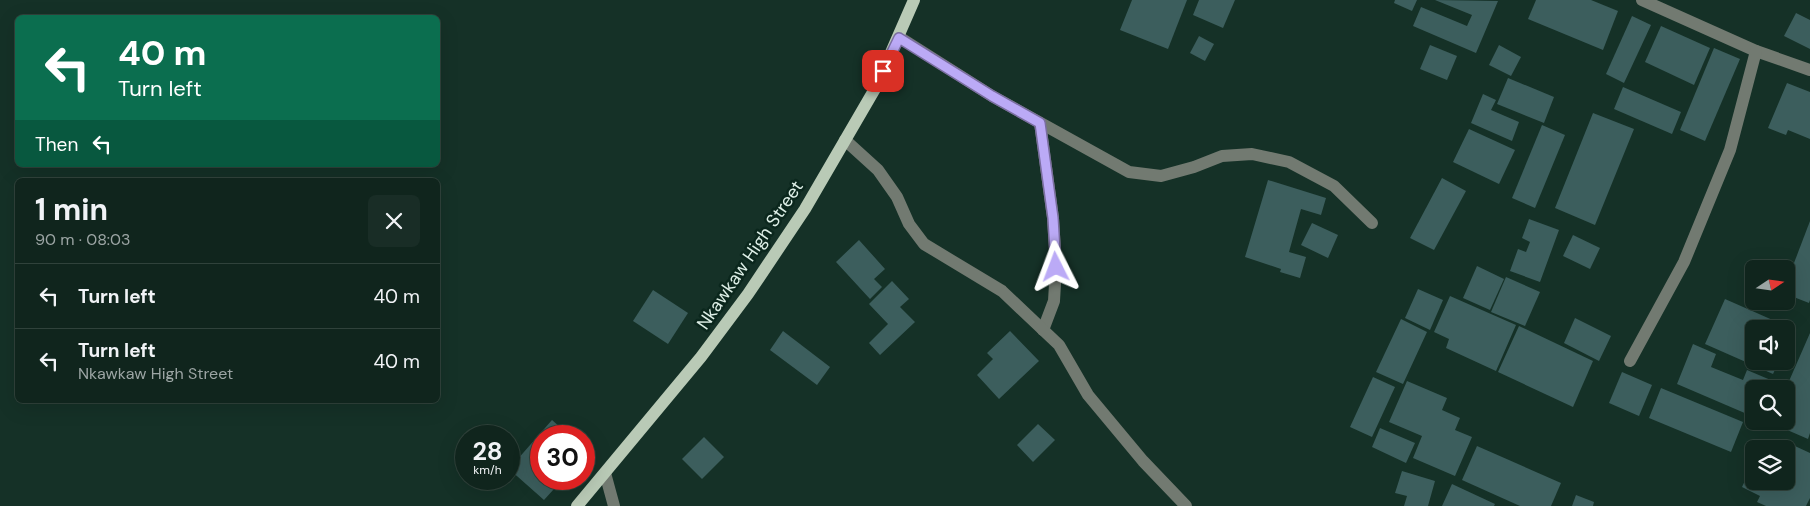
<!DOCTYPE html>
<html lang="en">
<head>
<meta charset="utf-8">
<style>
	body { margin:0; font-family:"DM Sans",sans-serif; background:#192d26; color:#f1f3f6; height:100vh; display:flex; flex-direction:column; font-size:19px; white-space:nowrap }
	* { box-sizing:border-box; margin:0 }
	p { font-size:16px; color:#9ca5a4 }
	.icon { flex:none; width:28px; height:28px; fill:none; stroke:currentColor; stroke-width:2; stroke-linecap:round; stroke-linejoin:round }
	.map { position:relative; flex:1; overflow:hidden }
	.drawer { position:absolute; left:15px; top:178px; width:425px; height:225px; display:flex; flex-direction:column; background:#10251d; border-radius:8px; box-shadow:0 5px 20px #0002,0 0 0 1px #30423b }
	.drawer>* { flex:none }
	.guide { position:absolute; left:15px; top:15px; width:425px; height:152px; border-radius:8px; box-shadow:0 5px 20px #0002,0 0 0 1px #30423b; background:#0b6e4f; color:#fff; overflow:hidden }
	.needle { width:32px; rotate:77deg }
	.tools { position:absolute; left:1745px; top:260px; display:grid; gap:10px }
	.tools a { display:grid; place-items:center; width:50px; height:50px; border-radius:8px; background:#10251d; box-shadow:0 5px 20px #0002,0 0 0 1px #30423b; font-size:25px }
	.speed { position:absolute; left:455px; top:425px; display:flex; gap:10px; font-size:25px; font-weight:700; text-align:center }
	.speed>* { display:grid; place-content:center; width:65px; height:65px; border-radius:50%; background:#10251d; box-shadow:0 5px 20px #0002,0 0 0 1px #30423b; line-height:1 }
	.speed small { font-size:12px; font-weight:400 }
	.speed .limit { border:8px solid #d22; background:#fff; color:#111 }
	.pin { position:absolute; display:grid; place-items:center; width:42px; height:42px; color:#fff; margin:-21px; border-radius:10px; box-shadow:0 2px 8px #0006 }
	.me { position:absolute; width:55px; margin:-28px; rotate:357deg; stroke-linejoin:round; filter:drop-shadow(0 0 4px #0008) }
	.turn { display:flex; align-items:center; gap:18px; height:105px; padding:0 20px; font-size:22px }
	.turn .icon { width:65px; height:65px; stroke-width:2.5 }
	.turn b { display:block; font-size:35px; line-height:42px }
	.then { display:flex; align-items:center; height:48px; padding:0 20px; background:#0003; gap:10px; font-size:19px }
	.round { display:grid; place-items:center; flex:none; width:52px; height:52px; border-radius:8px; background:#192d26 }
	.head { display:flex; align-items:center; justify-content:space-between; height:85px; padding:0 20px }
	h1 { font-size:30px; font-weight:700; line-height:38px }
	ul { padding:0; list-style:none }
	li { display:flex; align-items:center; gap:15px; height:65px; padding:0 20px; border-top:1px solid #30423b }
	li div { flex:1 }
	li b { display:block; font-size:19px }
	li em { font-style:normal }
	.map>svg:first-child { display:block }
	.building { fill:#3c5e5d }
	.lines { fill:none; stroke-linecap:round; stroke-linejoin:round }
	.minor { stroke:#727a71; stroke-width:12 }
	.major { stroke:#b9cab6; stroke-width:12 }
	.route-casing { stroke:#7a6ea0; stroke-width:12 }
	.route { stroke:#bbaaf6; stroke-width:9 }
	.labels { text-anchor:middle; dominant-baseline:central; stroke-width:5; stroke-linejoin:round; paint-order:stroke }
	.street-label { font-size:18px; fill:#deefe7; stroke:#0b271d }
</style>
</head>
<body>
<div class="map">
<svg width="1810" height="506" viewBox="0 0 1810 506">
	<rect width="100%" height="100%" fill="#153127"/>
	<g class="building">
		<polygon points="1132,0 1187,0 1168,49 1120,30"/>
		<polygon points="1199,0 1235,0 1223,28 1193,15"/>
		<polygon points="1395,0 1417,0 1412,11 1394,3"/>
		<polygon points="1435,0 1498,1 1476,53 1413,26 1421,7 1467,26 1472,15"/>
		<polygon points="1536,0 1591,0 1618,11 1603,50 1528,19"/>
		<polygon points="1796,13 1810,20 1810,49 1784,36"/>
		<polygon points="1632,16 1651,25 1624,83 1606,74"/>
		<polygon points="1661,26 1710,48 1694,85 1645,62"/>
		<polygon points="1199,36 1214,44 1205,61 1190,53"/>
		<polygon points="1430,45 1457,56 1447,80 1420,69"/>
		<polygon points="1499,45 1521,57 1511,76 1489,65"/>
		<polygon points="1714,48 1740,59 1705,141 1680,130"/>
		<polygon points="1508,78 1554,97 1544,123 1497,104"/>
		<polygon points="1787,83 1810,92 1810,139 1788,130 1786,135 1768,128"/>
		<polygon points="1623,87 1681,112 1672,134 1614,109"/>
		<polygon points="1483,94 1496,100 1491,110 1519,122 1512,141 1471,123"/>
		<polygon points="1593,113 1634,129 1595,225 1555,208"/>
		<polygon points="1542,125 1565,135 1535,208 1512,198"/>
		<polygon points="1469,129 1515,150 1499,184 1453,162"/>
		<polygon points="1442,178 1466,191 1434,250 1410,238"/>
		<polygon points="1268,180 1326,198 1321,215 1301,209 1289,252 1306,257 1300,278 1280,272 1281,269 1245,257"/>
		<polygon points="1529,219 1559,230 1540,282 1510,271 1518,249 1526,252 1530,242 1522,238"/>
		<polygon points="1810,221 1810,300 1809,303 1786,294 1786,284"/>
		<polygon points="1312,223 1338,235 1328,258 1301,245"/>
		<polygon points="1573,235 1600,248 1590,269 1563,256"/>
		<polygon points="859,240 885,269 874,279 882,287 870,299 836,262"/>
		<polygon points="1477,266 1504,279 1490,310 1463,298"/>
		<polygon points="1506,277 1540,292 1525,326 1491,312"/>
		<polygon points="892,281 909,299 900,307 915,322 880,355 869,343 888,324 869,304"/>
		<polygon points="1418,289 1443,300 1430,330 1405,318"/>
		<polygon points="653,290 688,313 668,344 633,321"/>
		<polygon points="1450,296 1516,325 1496,371 1446,348 1449,339 1434,332"/>
		<polygon points="1725,299 1793,329 1786,345 1786,329 1754,329 1754,361 1779,361 1773,374 1705,344"/>
		<polygon points="1575,318 1611,336 1599,361 1564,343"/>
		<polygon points="1401,319 1427,332 1403,384 1376,372"/>
		<polygon points="1519,326 1593,361 1573,407 1498,372"/>
		<polygon points="783,331 830,367 817,385 770,350"/>
		<polygon points="1010,331 1039,361 999,399 977,375 993,359 987,353"/>
		<polygon points="1810,333 1810,433 1808,439 1771,423 1772,421 1786,421 1786,388"/>
		<polygon points="1693,344 1716,354 1711,367 1743,380 1747,370 1773,381 1770,389 1754,389 1754,417 1677,384"/>
		<polygon points="1622,372 1652,385 1639,416 1609,403"/>
		<polygon points="1373,377 1395,387 1372,437 1350,427"/>
		<polygon points="1407,381 1447,398 1442,410 1460,418 1455,430 1472,437 1455,476 1413,458 1422,436 1389,422"/>
		<polygon points="1661,388 1743,422 1731,452 1649,418"/>
		<polygon points="552,420 570,436 541,436 541,479 563,479 544,500 509,469"/>
		<polygon points="1038,424 1055,440 1033,462 1017,445"/>
		<polygon points="1380,428 1415,443 1406,463 1372,447"/>
		<polygon points="704,437 724,457 702,479 682,459"/>
		<polygon points="1782,440 1810,453 1810,498 1806,506 1766,506 1757,502 1760,496 1742,487 1754,462 1754,481 1786,481 1786,449 1760,449 1763,441 1778,448"/>
		<polygon points="1477,446 1561,483 1551,506 1520,506 1462,480"/>
		<polygon points="1402,471 1435,481 1428,506 1404,506 1407,496 1395,493"/>
		<polygon points="1452,484 1495,504 1494,506 1442,506"/>
		<polygon points="1576,495 1594,502 1593,506 1572,506"/>
	</g>
	<g class="lines">
		<g class="minor">
			<polyline points="1642,0 1756,51 1810,70"/>
			<polyline points="899,37 992,96 1129,172 1161,176 1194,167 1222,156 1252,154 1289,162 1334,186 1372,223"/>
			<polyline points="1040,123 1053,218 1056,267 1054,301 1043,330"/>
			<polyline points="845,140 878,170 897,197 909,224 924,244 1002,291 1059,345 1088,395 1143,461 1186,506"/>
			<polyline points="1630,361 1684,262 1730,150 1756,51"/>
			<polyline points="605,473 614,506"/>
		</g>
		<polyline class="major" points="577,506 701,357 748,294 805,209 876,87 914,0"/>
	</g>
	<g class="lines">
		<g class="route-casing">
			<polyline id="route" points="883,71 899,38 992,96 1040,123 1053,218 1056,267"/>
		</g>
		<use href="#route" class="route"/>
	</g>
	<g class="labels">
		<g class="street-label">
			<text transform="translate(750 255) rotate(-56)">Nkawkaw High Street</text>
		</g>
	</g>
</svg>
<div class="tools">
<a><svg class="needle" viewBox="-14 -14 28 28"><path d="M0-13l5 13h-10z" fill="#e53935"/><path d="M0 13l5-13h-10z" fill="#9ca5a4"/></svg></a>
<a><svg class="icon" aria-label="sound" viewBox="0 0 24 24"><path d="M4 9h4l5-4v14l-5-4H4zM17 9q2 3 0 6"/></svg></a>
<a><svg class="icon" aria-label="search" viewBox="0 0 24 24"><circle cx="10" cy="10" r="6"/><path d="M15 15l6 6"/></svg></a>
<a><svg class="icon" aria-label="layers" viewBox="0 0 24 24"><path d="M12 4l9 5-9 5-9-5zM3 14l9 5 9-5"/></svg></a>
</div>
<div class="speed"><div>28<small>km/h</small></div><div class="limit">30</div></div>
<div class="pin" style="left:883px;top:71px;background:#d93025"><svg class="icon" aria-label="arrive" viewBox="0 0 24 24"><path d="M6 21V4h12l-3 4 3 4H6"/></svg></div>
<svg class="me" style="left:1056px;top:267px" viewBox="-20 -20 40 40"><path d="M0-17L14 15 0 8-14 15z" fill="#bbaaf6" stroke="#fff" stroke-width="4"/></svg>
<div class="guide">
<div class="turn"><svg class="icon" aria-label="left" viewBox="0 0 24 24"><path d="M17 20v-9H6M10 6l-5 5 5 5"/></svg><div><b>40 m</b>Turn left</div></div>
<div class="then">Then<svg class="icon" aria-label="left" viewBox="0 0 24 24"><path d="M17 20v-9H6M10 6l-5 5 5 5"/></svg></div>
</div>
<section class="drawer">
<div class="head"><div><h1>1 min</h1><p>90 m · 08:03</p></div><a class="round"><svg class="icon" aria-label="close" viewBox="0 0 24 24"><path d="M6 6l12 12M18 6L6 18"/></svg></a></div>
<ul>
<li><svg class="icon" aria-label="left" viewBox="0 0 24 24"><path d="M17 20v-9H6M10 6l-5 5 5 5"/></svg><div><b>Turn left</b></div><em>40 m</em></li>
<li><svg class="icon" aria-label="left" viewBox="0 0 24 24"><path d="M17 20v-9H6M10 6l-5 5 5 5"/></svg><div><b>Turn left</b><p>Nkawkaw High Street</p></div><em>40 m</em></li>
</ul>
</section>
</div>
</body>
</html>
